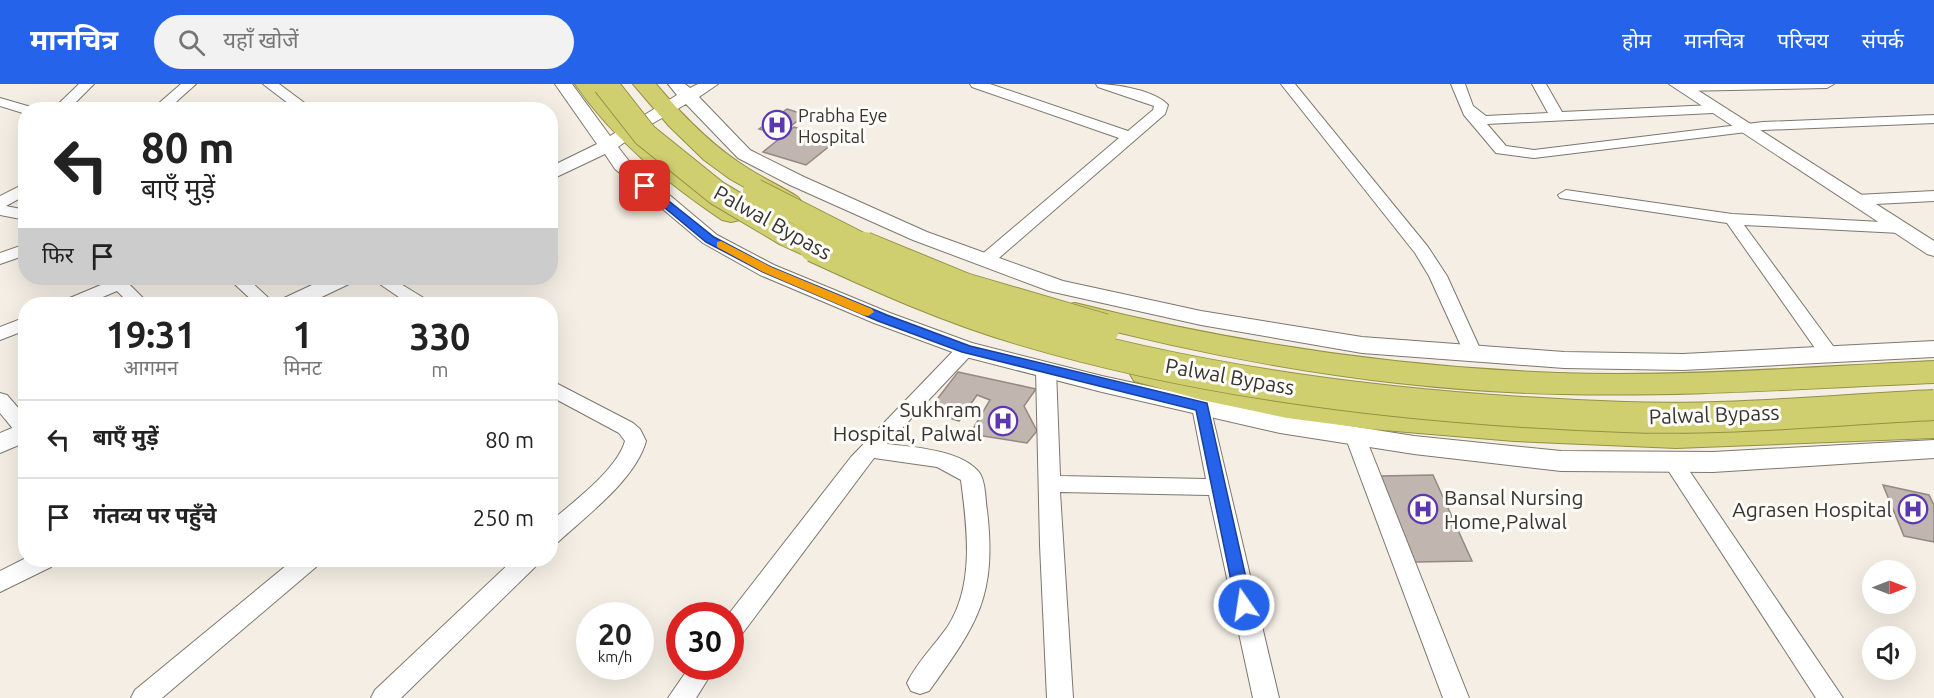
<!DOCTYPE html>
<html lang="hi">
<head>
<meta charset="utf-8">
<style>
	body { margin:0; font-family:Ubuntu,"Noto Sans Devanagari",sans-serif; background:#f2f2f2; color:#222; height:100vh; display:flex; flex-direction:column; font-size:22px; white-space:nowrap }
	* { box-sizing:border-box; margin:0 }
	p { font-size:20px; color:#767676 }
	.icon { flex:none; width:33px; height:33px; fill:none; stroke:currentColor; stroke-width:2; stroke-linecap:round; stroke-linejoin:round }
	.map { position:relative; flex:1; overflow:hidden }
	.drawer { position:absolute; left:18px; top:213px; width:540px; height:270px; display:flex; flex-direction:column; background:#fff; border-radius:24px; box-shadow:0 6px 24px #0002 }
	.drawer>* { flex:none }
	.top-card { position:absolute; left:18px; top:18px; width:540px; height:183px; border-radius:24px; box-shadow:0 6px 24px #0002; background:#fff; color:#222; overflow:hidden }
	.needle { width:39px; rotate:90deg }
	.buttons { position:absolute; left:1862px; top:476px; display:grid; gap:12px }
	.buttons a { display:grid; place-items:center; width:54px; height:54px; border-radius:50%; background:#fff; box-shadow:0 6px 24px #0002; font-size:30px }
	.speed { position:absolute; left:576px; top:518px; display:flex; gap:12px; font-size:30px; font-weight:700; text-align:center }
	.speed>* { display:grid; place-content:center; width:78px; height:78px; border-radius:50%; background:#fff; box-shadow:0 6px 24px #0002; line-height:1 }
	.speed small { font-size:15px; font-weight:400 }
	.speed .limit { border:9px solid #d22; background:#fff; color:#111 }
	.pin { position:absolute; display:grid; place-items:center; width:51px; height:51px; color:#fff; margin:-26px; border-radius:12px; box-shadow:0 3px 9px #0006 }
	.me { position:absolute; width:66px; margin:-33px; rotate:347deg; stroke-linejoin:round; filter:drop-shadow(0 0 4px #0008) }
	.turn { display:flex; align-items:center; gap:21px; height:126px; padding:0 24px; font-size:27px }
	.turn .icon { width:78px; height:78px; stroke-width:2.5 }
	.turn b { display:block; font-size:42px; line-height:51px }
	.then { display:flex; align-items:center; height:57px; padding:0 24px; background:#0003; gap:12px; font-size:22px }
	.eta { display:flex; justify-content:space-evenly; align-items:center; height:102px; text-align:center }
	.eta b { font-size:36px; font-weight:700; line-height:42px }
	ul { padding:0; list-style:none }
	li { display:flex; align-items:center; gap:18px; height:78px; padding:0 24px; border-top:2px solid #e0e0e0 }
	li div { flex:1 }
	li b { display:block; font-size:22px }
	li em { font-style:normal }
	header { display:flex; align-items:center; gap:36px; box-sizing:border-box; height:84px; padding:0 30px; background:#2563eb; color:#fff }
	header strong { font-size:28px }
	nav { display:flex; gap:33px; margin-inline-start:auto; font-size:21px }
	.search { width:420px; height:54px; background:#f2f2f2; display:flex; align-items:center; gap:15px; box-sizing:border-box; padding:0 21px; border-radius:33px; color:#767676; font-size:22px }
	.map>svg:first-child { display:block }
	.building { fill:#c0b5af; stroke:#938983; stroke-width:1.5 }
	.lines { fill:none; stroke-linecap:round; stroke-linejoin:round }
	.minor-casing { stroke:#7d776e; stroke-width:2 }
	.tertiary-casing { stroke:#7d776e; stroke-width:2 }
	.trunk-casing { stroke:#939143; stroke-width:2 }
	.minor { fill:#fff; fill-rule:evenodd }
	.tertiary { fill:#fff; fill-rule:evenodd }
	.trunk { fill:#d0cf70; fill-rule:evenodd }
	.trunk-bridge-far1-casing { stroke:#939143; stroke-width:26; stroke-linecap:butt }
	.trunk-bridge-casing { stroke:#939143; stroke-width:32; stroke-linecap:butt }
	.trunk-bridge-far1 { stroke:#d0cf70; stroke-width:24 }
	.trunk-bridge { stroke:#d0cf70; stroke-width:30 }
	.route { fill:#2563eb; stroke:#184099; stroke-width:1.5 }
	.slow { fill:#f59e0b }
	.labels { text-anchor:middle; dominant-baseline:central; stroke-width:6; stroke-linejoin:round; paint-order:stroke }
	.far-poi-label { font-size:18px; fill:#373531; stroke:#fefcf8; text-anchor:start }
	.street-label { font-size:21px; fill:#373531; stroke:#fefcf8 }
	.poi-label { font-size:21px; fill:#373531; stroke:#fefcf8; text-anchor:end }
</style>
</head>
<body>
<header>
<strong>मानचित्र</strong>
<div class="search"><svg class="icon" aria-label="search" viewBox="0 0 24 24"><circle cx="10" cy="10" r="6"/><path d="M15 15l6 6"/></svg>यहाँ खोजें</div>
<nav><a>होम</a><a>मानचित्र</a><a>परिचय</a><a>संपर्क</a></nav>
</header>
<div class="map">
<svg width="1934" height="614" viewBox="0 0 1934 614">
	<rect width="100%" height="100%" fill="#f4eee4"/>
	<g class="building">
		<polygon points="787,25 806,31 778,51 759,45"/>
		<polygon points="794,43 837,56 806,81 763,68"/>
		<polygon points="958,288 1036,305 1024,322 1037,347 1027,359 970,350 990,316 977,311 959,337 928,327"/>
		<polygon points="1433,391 1472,477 1415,478 1380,392"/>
		<polygon points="1883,401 1929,411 1934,421 1934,458 1904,452"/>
	</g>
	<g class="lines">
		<g class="minor-casing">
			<g id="minor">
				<polygon points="79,0 94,0 68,26 52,26"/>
				<polygon points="181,0 196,0 167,26 151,26"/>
				<polygon points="263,0 279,0 314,26 297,26"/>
				<path d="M970,0H990L1128,47L1153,26L1154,22L1098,3L1096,0C1115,0 1155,6 1168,21L1165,30L992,180H980L978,176L980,172L1119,54L972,3Z"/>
				<polygon points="1281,0 1295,0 1428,163 1447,192 1482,269 1480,273 1473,275 1466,273 1429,192 1415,169"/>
				<polygon points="1451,0 1465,0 1473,22 1486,32 1548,29 1532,0 1546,0 1562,28 1713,21 1720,25 1713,29 1487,40 1506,62 1534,66 1763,38 1934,31 1934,39 1763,46 1534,74 1496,69 1464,31"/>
				<polygon points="1677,0 1834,0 1827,4 1681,7 1674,3"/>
				<polygon points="0,14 31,23 33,26 26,26 26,30 0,22"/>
				<polygon points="26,99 26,111 6,122 26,126 26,136 0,131 0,112"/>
				<polygon points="1566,106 1732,130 1900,139 1908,144 1900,149 1744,141 1836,266 1838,270 1836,274 1829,276 1822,274 1727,139 1560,114 1558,111"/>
				<polygon points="1934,107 1934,117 1856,121 1848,116 1856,111"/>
				<polygon points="26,160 26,171 0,180 0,169"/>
				<polygon points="106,194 123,194 149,220 130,220 117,207 86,220 62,220 65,216 108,198"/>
				<polygon points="228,194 247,194 275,220 256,220"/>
				<polygon points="371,194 391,194 427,216 430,220 409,220"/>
				<polygon points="26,233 26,246 0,256 0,243"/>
				<path d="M966,259L973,261L975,265L973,269L887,360C913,363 960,366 978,387C986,396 985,415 987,426C997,513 977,540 929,607L920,610L911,607L907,599C917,578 935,561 948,542C975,500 967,443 961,396L937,383L874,374L739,554L730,557V531H728L851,373L959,261Z"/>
				<polygon points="1046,280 1053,281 1056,286 1060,392 1206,395 1192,323 1195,318 1202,316 1209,318 1279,614 1253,614 1209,411 1060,408 1073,614 1047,614 1040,461 1036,286 1039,281"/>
				<path d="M550,296L633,339L640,345L646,357C636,395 586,432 558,458L550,461V438C573,418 617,386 625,357L619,349L550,312Z"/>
				<polygon points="0,309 7,311 26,333 26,354 19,352 0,329"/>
				<polygon points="1355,345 1362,347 1365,352 1469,614 1443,614 1345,352 1348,347"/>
				<polygon points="1673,370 1680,373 1843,614 1816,614 1666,383 1663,378 1666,373"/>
				<polygon points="26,474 54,476 51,483 0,508 0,487"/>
				<polygon points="293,476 319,476 316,483 162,614 131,614 135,606"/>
				<polygon points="513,476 538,476 535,483 401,614 371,614 375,606"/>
				<polygon points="690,582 716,582 696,614 668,614"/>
			</g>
		</g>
		<g class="tertiary-casing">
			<g id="tertiary">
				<polygon points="555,0 572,0 610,52 677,11 668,0 685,0 690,4 698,0 718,0 699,13 750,66 804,93 927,148 1063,197 1201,227 1362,253 1564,268 1683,270 1934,257 1934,273 1683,286 1564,284 1362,269 1201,241 1049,207 913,156 790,101 738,74 686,20 643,45 618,63 629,77 717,151 774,181 890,229 972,259 1102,292 1280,331 1414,352 1561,367 1713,368 1934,356 1934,374 1713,388 1561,387 1414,370 1280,349 1102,308 966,273 874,239 760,191 703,159 615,85 605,70 550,96 550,83 597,60"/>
				<polygon points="1669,0 1688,0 1934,157 1934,172 1927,170"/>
				<polygon points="327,194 354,194 351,199 307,220 279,220 282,215"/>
				<polygon points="26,338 26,358 0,369 0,349"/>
			</g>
		</g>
		<g class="trunk-casing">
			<g id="trunk">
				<path d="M575,0H597C637,51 686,89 740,124L744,130L740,136L731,138L722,136C666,98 614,56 575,0Z"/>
				<path d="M633,0H656C683,32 713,63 749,85C765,95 782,103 798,113L802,118L798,123L789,126L780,123L730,95L704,76L669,42Z"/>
				<path d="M1075,219C1234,259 1394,283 1558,289C1683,293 1809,283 1934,277V299C1810,304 1686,313 1562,310C1393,307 1228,278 1065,235L1060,228L1065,221Z"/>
				<polygon points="1145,279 1287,312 1371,321 1514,333 1676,340 1934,330 1934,354 1676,364 1514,357 1371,345 1287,334 1202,316 1134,297 1130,290 1134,283"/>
			</g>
		</g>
		<use href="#minor" class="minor"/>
		<use href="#tertiary" class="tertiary"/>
		<use href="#trunk" class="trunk"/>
		<g class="trunk-bridge-far1-casing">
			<g id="trunk-bridge-far1">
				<polyline points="605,0 645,51 717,109 786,150 817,164"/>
				<polyline points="755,107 867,164"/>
			</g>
		</g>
		<g class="trunk-bridge-casing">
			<g id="trunk-bridge">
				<path d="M814,163C881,194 950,225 1022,246C1210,302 1427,326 1624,333C1727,337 1831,326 1934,321"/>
				<polyline points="864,163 964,204 1104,245"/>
			</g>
		</g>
		<use href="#trunk-bridge-far1" class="trunk-bridge-far1"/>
		<use href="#trunk-bridge" class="trunk-bridge"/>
	</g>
	<polygon class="route" points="645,98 714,153 771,183 887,231 970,262 1207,319 1252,521 1250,526 1244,528 1238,526 1236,521 1196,326 962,268 878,237 763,188 706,158 641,104 640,102"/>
	<polygon class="slow" points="721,157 771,183 872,225 874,228 868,232 863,231 763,188 717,163 717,158"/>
	<defs>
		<g id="hospital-ring" transform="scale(1.5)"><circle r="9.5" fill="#fefcf8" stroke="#5b38b0" stroke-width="1.5"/><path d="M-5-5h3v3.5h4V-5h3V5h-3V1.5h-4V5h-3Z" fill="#5b38b0"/></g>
	</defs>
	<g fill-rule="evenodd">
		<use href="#hospital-ring" x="777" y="41"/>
		<use href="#hospital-ring" x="1003" y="337"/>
		<use href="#hospital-ring" x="1423" y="425"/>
		<use href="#hospital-ring" x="1913" y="425"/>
	</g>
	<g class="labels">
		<g class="far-poi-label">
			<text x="798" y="31">Prabha Eye<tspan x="798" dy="21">Hospital</tspan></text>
		</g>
		<g class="street-label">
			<text transform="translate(773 138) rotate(29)">Palwal Bypass</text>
			<text transform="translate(1230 292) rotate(10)">Palwal Bypass</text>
			<text transform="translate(1714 330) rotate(-2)">Palwal Bypass</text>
		</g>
		<g class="poi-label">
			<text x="982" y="325">Sukhram<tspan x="982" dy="24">Hospital, Palwal</tspan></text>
			<text x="1444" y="413" text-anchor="start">Bansal Nursing<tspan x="1444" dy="24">Home,Palwal</tspan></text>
			<text x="1892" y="425">Agrasen Hospital</text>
		</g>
	</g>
</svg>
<div class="buttons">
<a><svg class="needle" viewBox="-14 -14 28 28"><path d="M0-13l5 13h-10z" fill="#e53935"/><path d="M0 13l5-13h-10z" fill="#767676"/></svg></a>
<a><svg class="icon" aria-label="sound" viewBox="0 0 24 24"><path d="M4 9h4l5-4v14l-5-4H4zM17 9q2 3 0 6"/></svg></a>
</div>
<div class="speed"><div>20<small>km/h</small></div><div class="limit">30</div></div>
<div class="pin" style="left:645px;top:102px;background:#d93025"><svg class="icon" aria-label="arrive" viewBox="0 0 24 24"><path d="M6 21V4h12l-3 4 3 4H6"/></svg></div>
<svg class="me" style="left:1244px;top:521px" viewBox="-20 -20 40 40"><circle r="17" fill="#2563eb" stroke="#fff" stroke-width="3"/><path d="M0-11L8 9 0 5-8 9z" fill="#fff"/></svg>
<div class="top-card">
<div class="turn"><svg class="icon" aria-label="left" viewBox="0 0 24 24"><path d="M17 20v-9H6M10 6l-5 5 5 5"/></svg><div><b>80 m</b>बाएँ मुड़ें</div></div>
<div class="then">फिर<svg class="icon" aria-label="arrive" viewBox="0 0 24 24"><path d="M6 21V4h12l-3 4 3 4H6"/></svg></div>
</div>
<section class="drawer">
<div class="eta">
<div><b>19:31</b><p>आगमन</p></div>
<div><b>1</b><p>मिनट</p></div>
<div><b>330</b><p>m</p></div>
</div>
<ul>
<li><svg class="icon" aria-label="left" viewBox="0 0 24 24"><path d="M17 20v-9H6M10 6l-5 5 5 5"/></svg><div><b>बाएँ मुड़ें</b></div><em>80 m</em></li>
<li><svg class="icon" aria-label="arrive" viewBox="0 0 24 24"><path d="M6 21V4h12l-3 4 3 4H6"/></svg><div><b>गंतव्य पर पहुँचे</b></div><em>250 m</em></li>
</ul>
</section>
</div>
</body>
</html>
